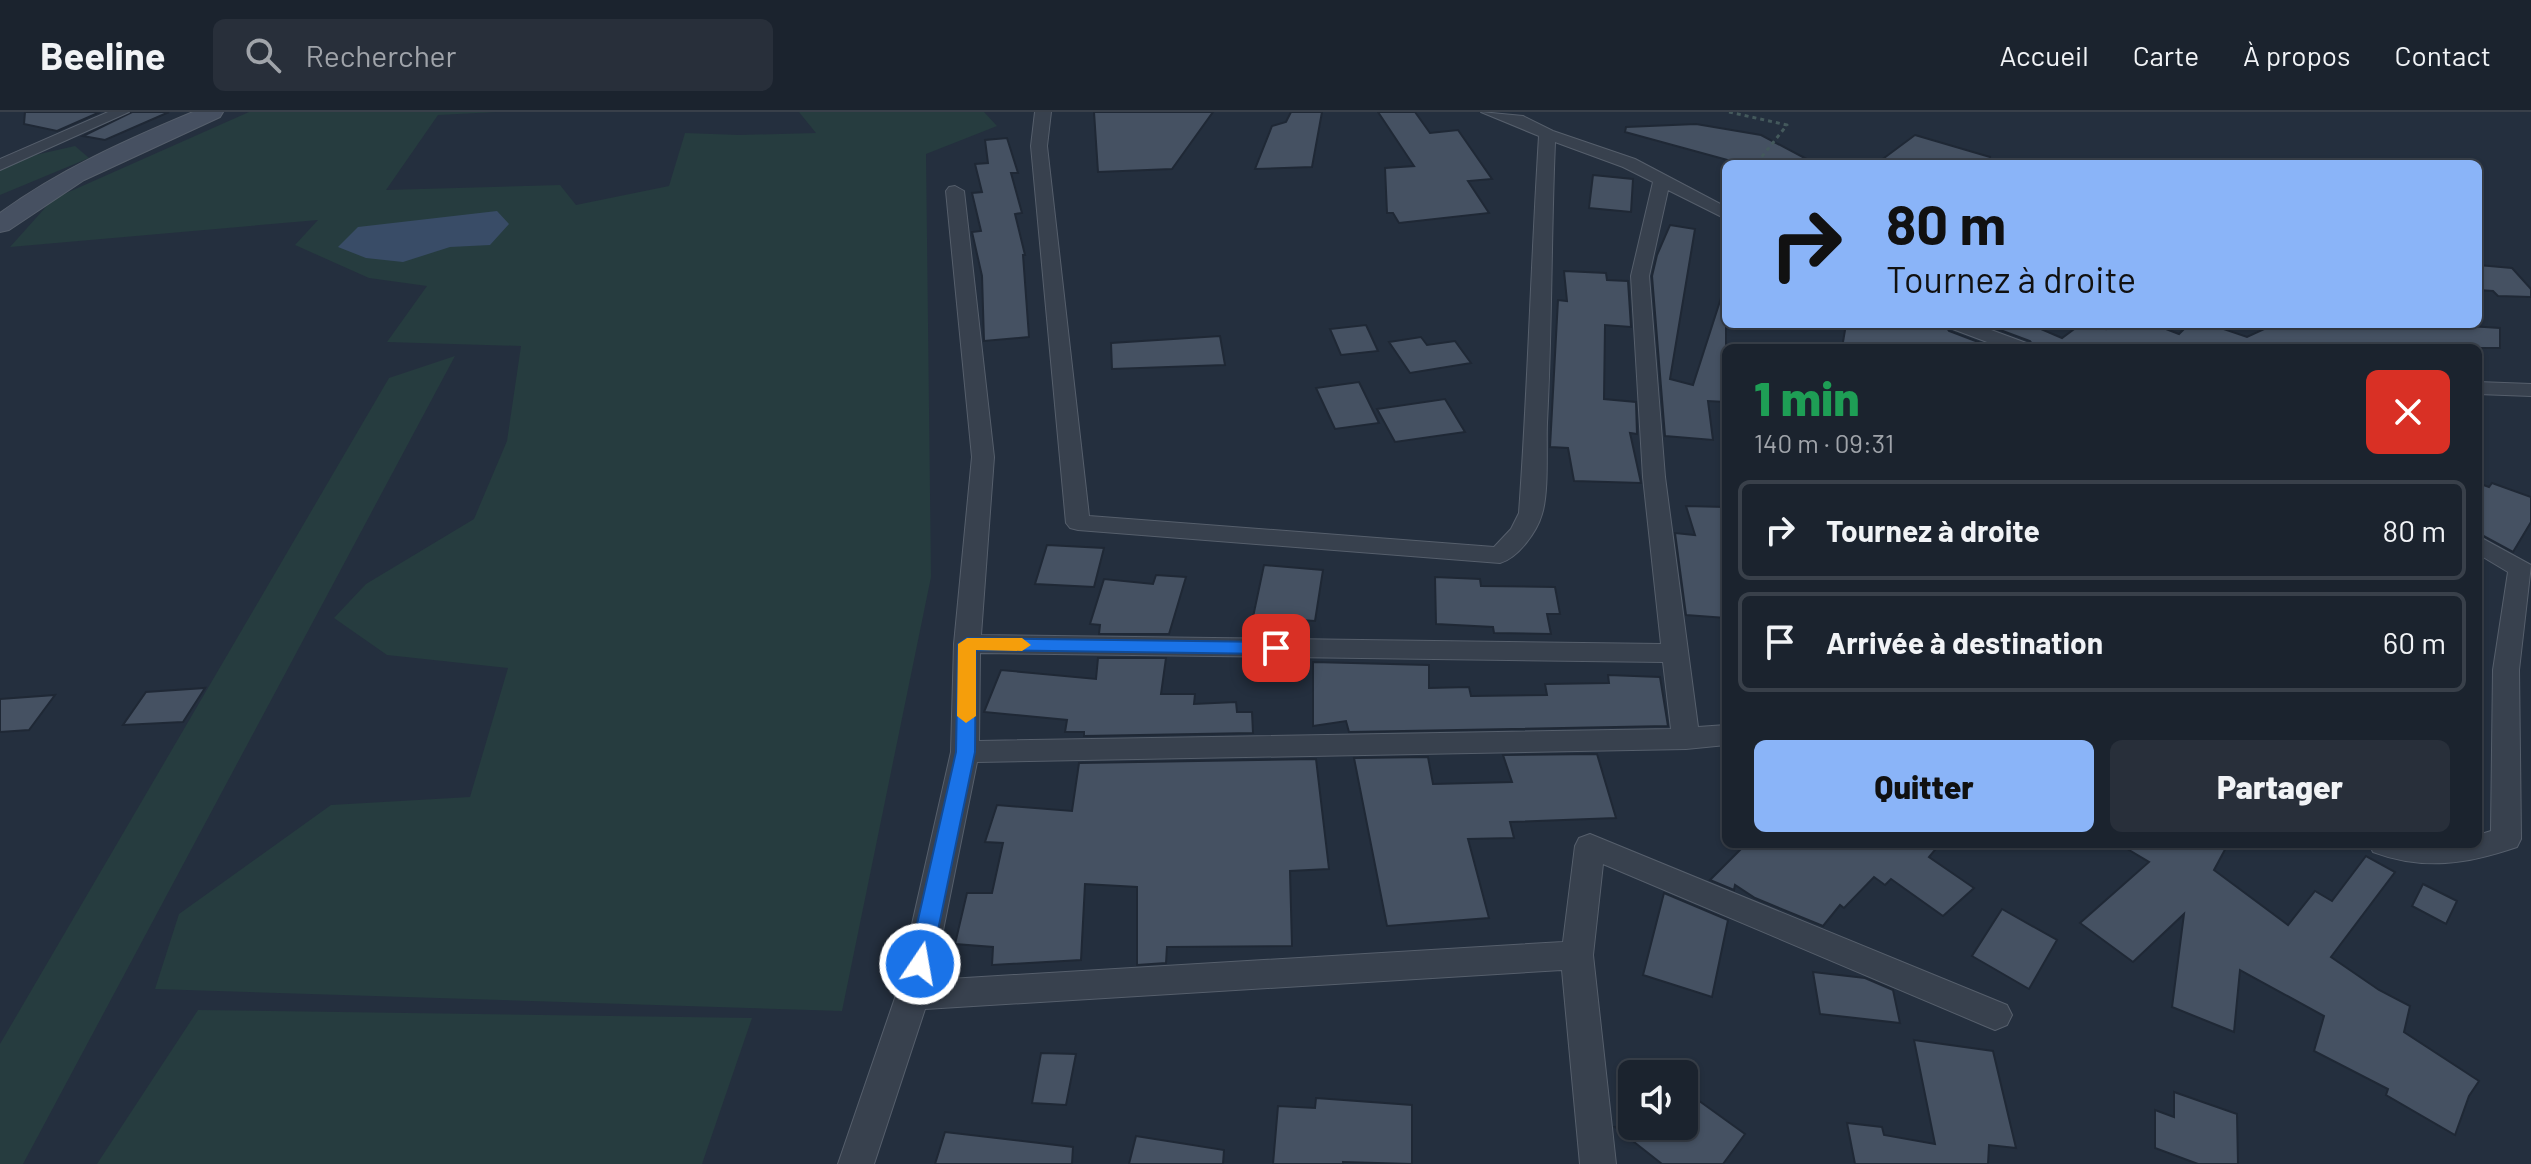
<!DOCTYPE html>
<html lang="fr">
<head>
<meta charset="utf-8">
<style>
	body { margin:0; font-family:Barlow,sans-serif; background:#282f3a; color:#f1f3f6; height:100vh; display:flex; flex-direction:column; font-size:30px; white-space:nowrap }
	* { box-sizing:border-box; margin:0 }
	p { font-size:26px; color:#a0a4aa }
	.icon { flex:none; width:44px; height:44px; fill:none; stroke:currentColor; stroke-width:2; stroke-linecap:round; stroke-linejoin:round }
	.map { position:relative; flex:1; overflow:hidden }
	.details { position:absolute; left:1722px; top:232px; width:760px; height:504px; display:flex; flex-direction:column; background:#1b232e; border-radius:12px; box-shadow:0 2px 6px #0004,0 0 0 2px #39404a }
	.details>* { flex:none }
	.guide { position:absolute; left:1722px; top:48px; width:760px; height:168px; border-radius:12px; box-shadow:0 2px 6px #0004,0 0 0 2px #39404a; background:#8ab4f8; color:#111; overflow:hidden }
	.controls { position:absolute; left:1618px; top:948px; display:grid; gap:16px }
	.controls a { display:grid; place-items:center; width:80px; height:80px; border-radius:12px; background:#1b232e; box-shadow:0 2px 6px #0004,0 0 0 2px #39404a; font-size:40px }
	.pin { position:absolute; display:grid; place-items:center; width:68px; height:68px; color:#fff; margin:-34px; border-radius:16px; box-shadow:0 4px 12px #0006 }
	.me { position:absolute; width:88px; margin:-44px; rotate:12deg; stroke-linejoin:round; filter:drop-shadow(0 0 6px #0008) }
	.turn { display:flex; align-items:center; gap:28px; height:168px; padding:0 32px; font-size:36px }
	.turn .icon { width:104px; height:104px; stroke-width:2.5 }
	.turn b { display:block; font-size:56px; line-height:68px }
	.round { display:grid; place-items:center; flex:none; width:84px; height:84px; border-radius:12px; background:#282f3a }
	.overview { display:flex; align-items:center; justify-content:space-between; height:136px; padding:0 32px }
	h1 { font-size:48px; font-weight:800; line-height:60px; color:#1e9e55 }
	.primary-button { display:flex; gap:16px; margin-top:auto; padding:16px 32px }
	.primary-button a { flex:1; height:92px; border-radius:12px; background:#8ab4f8; color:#111; font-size:32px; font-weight:800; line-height:92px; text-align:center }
	.primary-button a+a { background:#282f3a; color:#f1f3f6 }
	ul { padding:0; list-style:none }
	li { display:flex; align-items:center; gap:24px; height:100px; margin:0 16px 12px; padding:0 16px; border:4px solid #39404a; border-radius:12px }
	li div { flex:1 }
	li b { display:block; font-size:30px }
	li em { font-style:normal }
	header { display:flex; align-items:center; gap:48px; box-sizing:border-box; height:112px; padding:0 40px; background:#1b232e; border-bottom:2px solid #39404a }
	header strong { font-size:38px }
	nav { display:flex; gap:44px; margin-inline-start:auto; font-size:28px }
	.search { width:560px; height:72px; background:#282f3a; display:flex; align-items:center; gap:20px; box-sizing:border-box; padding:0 28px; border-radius:12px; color:#a0a4aa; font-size:30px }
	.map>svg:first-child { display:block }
	.green { fill:#263c3f }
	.water { fill:#394c67 }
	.building { fill:#455162; stroke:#1f2835; stroke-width:2 }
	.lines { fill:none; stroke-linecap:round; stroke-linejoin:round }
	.minor-casing { stroke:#565f6c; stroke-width:2 }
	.secondary-casing { stroke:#565f6c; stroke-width:2 }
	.path { stroke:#44595c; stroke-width:3; stroke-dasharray:4 4; stroke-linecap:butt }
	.minor { fill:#38414e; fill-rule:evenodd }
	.secondary { fill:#465061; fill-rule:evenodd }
	.route { fill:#1a73e8; stroke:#114b97; stroke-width:2 }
	.slow { fill:#f59e0b }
</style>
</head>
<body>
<header>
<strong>Beeline</strong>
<div class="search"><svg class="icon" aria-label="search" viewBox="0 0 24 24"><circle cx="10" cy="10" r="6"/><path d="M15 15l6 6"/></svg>Rechercher</div>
<nav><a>Accueil</a><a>Carte</a><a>À propos</a><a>Contact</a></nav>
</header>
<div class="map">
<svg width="2531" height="1052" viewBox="0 0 2531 1052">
	<rect width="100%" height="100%" fill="#242f3e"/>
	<g class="green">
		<polygon points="249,0 497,0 438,3 386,78 560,73 576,93 669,74 685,21 739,23 816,21 799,0 984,0 997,14 926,42 931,465 842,899 155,877 179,802 331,693 470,685 508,556 387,543 334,506 366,472 474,407 507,329 521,234 387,230 427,174 369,166 295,133 318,108 10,135 53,87"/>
		<polygon points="75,34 89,46 0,83 0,51"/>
		<polygon points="455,244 23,1052 0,1052 0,932 389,266"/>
		<polygon points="198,898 752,906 702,1052 97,1052"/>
	</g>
	<polygon class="water" points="497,99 509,112 490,133 450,135 403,150 366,146 338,135 358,115"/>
	<g class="building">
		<polygon points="25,0 100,0 57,19 24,12"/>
		<polygon points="132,0 169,0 105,28 83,24"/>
		<polygon points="1094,0 1213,0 1172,57 1098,60"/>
		<polygon points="1291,0 1322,0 1312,55 1255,57 1272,14 1286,10"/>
		<polygon points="1378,0 1415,0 1430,21 1458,18 1492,67 1468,69 1489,101 1399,111 1393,101 1387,101 1385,56 1414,54"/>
		<polygon points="1696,12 1761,23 1816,52 1742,52 1625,20 1626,15"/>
		<polygon points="1915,23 1990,45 1989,52 1876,52"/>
		<polygon points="1007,26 1018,61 1011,61 1022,101 1015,102 1025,143 1023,143 1029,225 984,229 982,164 972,120 981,119 972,81 982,80 975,52 988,51 985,28"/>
		<polygon points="1593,63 1633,67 1631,100 1589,96"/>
		<polygon points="1670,113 1695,117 1670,267 1693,273 1721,186 1726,187 1726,290 1708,289 1713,328 1665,324 1652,164 1657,143"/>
		<polygon points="2478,153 2512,156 2531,177 2531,185 2498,184 2493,179 2478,178"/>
		<polygon points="1564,159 1606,161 1607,168 1628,169 1631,215 1605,213 1604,287 1636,290 1637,322 1630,321 1641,371 1574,369 1568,336 1550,335 1558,188 1567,189"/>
		<polygon points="1846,212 1944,212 1949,219 1994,236 1842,236"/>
		<polygon points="1984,212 2029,212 2062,226 2081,212 2094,212 2106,217 2113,212 2153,212 2179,222 2189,212 2209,212 2247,225 2275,212 2437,212 2500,216 2500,236 2035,236 2030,229"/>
		<polygon points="1366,213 1378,239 1341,243 1330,217"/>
		<polygon points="1220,224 1225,253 1112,257 1111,231"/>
		<polygon points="1421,225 1427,233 1455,229 1471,251 1410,261 1389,230"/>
		<polygon points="1359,270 1379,311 1335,317 1316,276"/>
		<polygon points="1445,287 1465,320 1395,330 1377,297"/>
		<polygon points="2478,371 2489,375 2492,371 2531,385 2531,410 2513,440 2478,421"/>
		<polygon points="1686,394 1726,395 1726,506 1686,503 1675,421 1695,423"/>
		<polygon points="1047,433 1104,436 1094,475 1035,472"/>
		<polygon points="1264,453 1323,458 1315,509 1253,505"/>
		<polygon points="1156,463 1186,465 1169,522 1099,522 1100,513 1090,512 1104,467 1153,472"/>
		<polygon points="1435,465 1480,467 1481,474 1555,475 1560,502 1547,502 1551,522 1494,521 1493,515 1436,512"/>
		<polygon points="1098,546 1166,546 1161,582 1195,582 1194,592 1236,590 1237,600 1252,600 1253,621 1084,624 1084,620 1065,620 1067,608 984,600 1001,558 1096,567"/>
		<polygon points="1313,550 1429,553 1429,576 1469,575 1471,584 1547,583 1545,572 1609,571 1608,563 1660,565 1668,614 1349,620 1346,609 1313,614"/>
		<polygon points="205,576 183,610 123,613 146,580"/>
		<polygon points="55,583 29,618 0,620 0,587"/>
		<polygon points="1597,642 1616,706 1510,710 1514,726 1468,727 1489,806 1387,814 1354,646 1428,645 1433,672 1512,670 1503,643"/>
		<polygon points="1316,647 1329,757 1290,759 1292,834 1167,835 1166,851 1137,853 1137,775 1085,772 1081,848 992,853 993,835 955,832 967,781 992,781 1003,731 985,730 997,693 1072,699 1079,651"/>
		<polygon points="1746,732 1940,732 1929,745 1974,776 1943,804 1891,767 1885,773 1874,765 1844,796 1840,793 1823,814 1755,786 1735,773 1734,778 1710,768"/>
		<polygon points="2119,732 2228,732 2214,758 2288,813 2315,779 2332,789 2366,744 2395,760 2331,845 2379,878 2410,894 2404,920 2479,969 2469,984 2455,1023 2386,983 2388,977 2314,939 2324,904 2240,858 2234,920 2172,895 2184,802 2133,850 2080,811 2149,750"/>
		<polygon points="2423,772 2457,789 2446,812 2412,794"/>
		<polygon points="1664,781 1728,808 1712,885 1643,863"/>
		<polygon points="2002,797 2057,828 2029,877 1972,844"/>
		<polygon points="1813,860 1865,866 1893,878 1900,911 1820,902"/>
		<polygon points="1914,928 1993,939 2016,1036 1989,1033 1988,1052 1855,1052 1847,1011 1882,1015 1884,1023 1935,1032"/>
		<polygon points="1041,941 1076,942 1066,993 1032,991"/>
		<polygon points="1684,978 1745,1022 1723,1052 1662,1052 1615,1015 1684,1014"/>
		<polygon points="2174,980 2237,1002 2238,1052 2198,1052 2155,1036 2155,998 2174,1005"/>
		<polygon points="1316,986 1412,993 1412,1052 1343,1050 1343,1052 1273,1052 1278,994 1315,996"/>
		<polygon points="945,1020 1073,1035 1072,1052 935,1052"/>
		<polygon points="1136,1024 1224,1038 1223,1052 1129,1052"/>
	</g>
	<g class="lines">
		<g class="minor-casing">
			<g id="minor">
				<polygon points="108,0 129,0 0,58 0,47"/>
				<path d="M1035,0H1051L1047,34L1089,404L1494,435L1511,417L1519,401C1528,275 1531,150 1539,24L1481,0L1523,4L1553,19L1635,47L1726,95V107L1668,78L1649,164L1665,365L1698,615L1726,613V633L1686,637L977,650L933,868L1563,830L1575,734L1579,726L1590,722L2007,893L2012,903L2007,913L1995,918L1983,913L1603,752L1593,843L1616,1052H1580L1562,858L925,897L874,1052H838L896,883L951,640L954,532L972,345L946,79L949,75L955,74L964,79L994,345L981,523L1661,532L1643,365L1631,164L1653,70L1623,55L1555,30C1551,124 1552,217 1547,311C1546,335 1549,380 1542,402C1537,420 1518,446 1500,451L1078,418L1070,416L1066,411L1031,34ZM980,541L1663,550L1671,617L979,629Z"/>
				<polygon points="1947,212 1975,212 2029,232 2032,236 2003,236 1950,216"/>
				<polygon points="2478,270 2531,272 2531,284 2478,282"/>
				<path d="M2478,424L2531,453L2519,558L2521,727L2517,735C2467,752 2424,759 2373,740L2369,732H2478V723L2491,719L2493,558L2508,460L2478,442Z"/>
			</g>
		</g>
		<g class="secondary-casing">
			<path id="secondary" d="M193,0H223L220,5L84,68L9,118L0,120V101C59,58 126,28 193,0Z"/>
		</g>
		<polyline class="path" points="1729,0 1787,13 1756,52"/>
		<use href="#minor" class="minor"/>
		<use href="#secondary" class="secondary"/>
	</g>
	<polygon class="route" points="967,526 1276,530 1285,536 1276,542 976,538 975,640 931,852 928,859 920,862 912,859 908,852 956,640 958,532"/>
	<polygon class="slow" points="967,526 1022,526 1031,533 1022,539 976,538 976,604 966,611 957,604 958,532"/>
</svg>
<div class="controls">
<a><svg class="icon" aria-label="sound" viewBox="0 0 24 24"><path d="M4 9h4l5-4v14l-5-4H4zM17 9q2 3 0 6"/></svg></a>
</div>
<div class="pin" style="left:1276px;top:536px;background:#d93025"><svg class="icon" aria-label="arrive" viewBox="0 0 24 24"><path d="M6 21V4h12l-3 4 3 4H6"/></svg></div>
<svg class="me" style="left:920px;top:852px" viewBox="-20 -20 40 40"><circle r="17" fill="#1a73e8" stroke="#fff" stroke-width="3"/><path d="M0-11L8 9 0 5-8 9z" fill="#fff"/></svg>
<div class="guide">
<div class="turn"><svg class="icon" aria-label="right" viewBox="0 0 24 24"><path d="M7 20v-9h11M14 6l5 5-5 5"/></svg><div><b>80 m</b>Tournez à droite</div></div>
</div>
<section class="details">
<div class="overview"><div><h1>1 min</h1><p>140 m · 09:31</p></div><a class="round" style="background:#d93025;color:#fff"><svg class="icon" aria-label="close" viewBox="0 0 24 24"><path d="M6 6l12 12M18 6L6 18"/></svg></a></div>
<ul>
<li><svg class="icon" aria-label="right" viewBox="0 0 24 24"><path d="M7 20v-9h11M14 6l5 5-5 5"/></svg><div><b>Tournez à droite</b></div><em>80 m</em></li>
<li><svg class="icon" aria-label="arrive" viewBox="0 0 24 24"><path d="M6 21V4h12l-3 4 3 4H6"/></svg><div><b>Arrivée à destination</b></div><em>60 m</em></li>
</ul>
<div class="primary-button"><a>Quitter</a><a>Partager</a></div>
</section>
</div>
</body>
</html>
